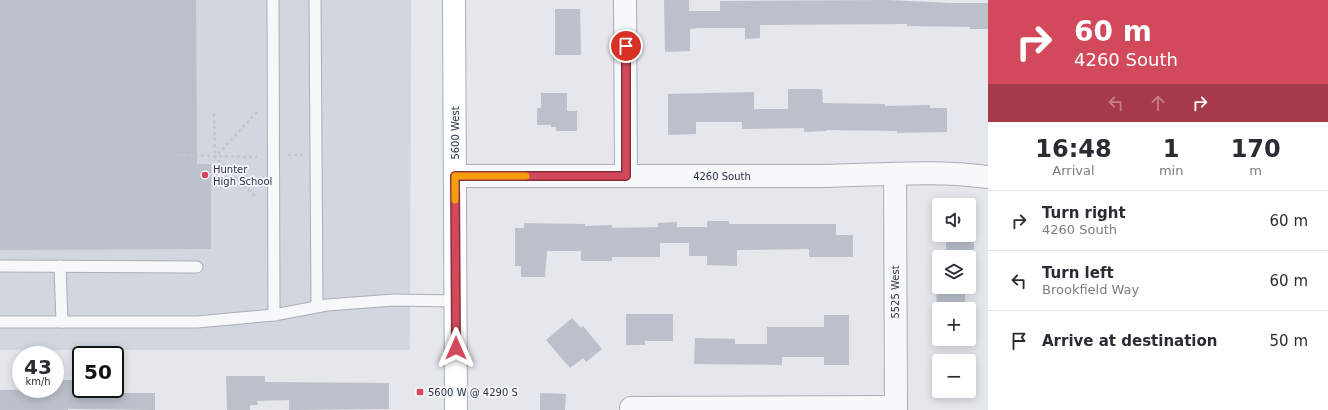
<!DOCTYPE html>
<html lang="en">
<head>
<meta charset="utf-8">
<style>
	body { margin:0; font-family:"DejaVu Sans",sans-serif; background:#f7f7f7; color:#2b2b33; height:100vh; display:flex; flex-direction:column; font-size:15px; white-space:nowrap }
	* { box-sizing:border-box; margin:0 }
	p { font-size:13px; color:#7c7c81 }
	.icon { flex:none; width:22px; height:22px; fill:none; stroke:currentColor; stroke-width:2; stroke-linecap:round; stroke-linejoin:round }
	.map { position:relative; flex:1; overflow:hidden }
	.sheet { display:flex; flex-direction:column; background:#fff; width:340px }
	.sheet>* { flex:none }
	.top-card { background:#d1495b; color:#fff; overflow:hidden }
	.controls { position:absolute; left:932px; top:198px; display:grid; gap:8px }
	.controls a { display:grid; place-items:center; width:44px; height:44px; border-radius:4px; background:#fff; box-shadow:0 2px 10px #0003; font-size:20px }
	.speed { position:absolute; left:12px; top:346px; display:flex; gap:8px; font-size:20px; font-weight:700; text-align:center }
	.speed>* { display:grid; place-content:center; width:52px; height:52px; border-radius:50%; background:#fff; box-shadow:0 2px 10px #0003; line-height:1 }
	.speed small { font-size:10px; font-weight:400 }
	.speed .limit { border:2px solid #111; border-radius:6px; background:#fff; color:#111 }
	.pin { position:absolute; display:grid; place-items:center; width:34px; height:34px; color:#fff; margin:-17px; border:2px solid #fff; border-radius:50%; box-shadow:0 1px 4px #0007 }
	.me { position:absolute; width:44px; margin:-22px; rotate:0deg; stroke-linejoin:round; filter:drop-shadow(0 0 3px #0008) }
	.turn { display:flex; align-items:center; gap:14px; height:84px; padding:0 20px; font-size:18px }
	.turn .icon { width:52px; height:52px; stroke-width:2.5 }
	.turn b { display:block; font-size:28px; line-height:34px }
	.lanes { display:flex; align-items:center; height:38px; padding:0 20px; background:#0003; justify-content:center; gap:20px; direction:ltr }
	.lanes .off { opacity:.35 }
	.eta { display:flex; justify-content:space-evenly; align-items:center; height:68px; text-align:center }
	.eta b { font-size:24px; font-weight:700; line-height:28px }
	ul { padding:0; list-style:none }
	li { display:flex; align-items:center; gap:12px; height:60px; padding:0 20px; border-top:1px solid #e1e1e2 }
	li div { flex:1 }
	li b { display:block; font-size:15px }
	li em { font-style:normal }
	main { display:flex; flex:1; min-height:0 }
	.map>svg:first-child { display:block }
	.built { fill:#d2d6de }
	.building { fill:#bbc0ca }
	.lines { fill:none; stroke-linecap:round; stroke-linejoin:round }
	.service-casing { stroke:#a9aeb7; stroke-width:13 }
	.minor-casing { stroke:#a9aeb7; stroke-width:24 }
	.secondary-casing { stroke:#a9aeb7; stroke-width:24 }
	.path { stroke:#c2c5cb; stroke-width:2.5; stroke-dasharray:3 3; stroke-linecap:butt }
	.service { stroke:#f7f8fa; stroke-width:11 }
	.minor { stroke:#f7f8fa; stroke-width:22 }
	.secondary { stroke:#fff; stroke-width:22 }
	.route-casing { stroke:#882f3b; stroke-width:10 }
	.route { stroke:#d1495b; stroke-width:7 }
	.slow { stroke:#f59e0b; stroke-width:7 }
	.poi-dot { fill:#d1495b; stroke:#f4f6f9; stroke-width:1.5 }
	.labels { text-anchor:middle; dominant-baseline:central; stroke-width:3.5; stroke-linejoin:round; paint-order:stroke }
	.street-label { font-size:10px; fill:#2b3445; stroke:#f4f6f9 }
	.poi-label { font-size:10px; fill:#2b3445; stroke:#f4f6f9; text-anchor:start }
</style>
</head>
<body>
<main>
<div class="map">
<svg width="988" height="410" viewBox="0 0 988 410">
	<rect width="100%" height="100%" fill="#e4e7ec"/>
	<polygon class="built" points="0,0 411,0 410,350 0,350"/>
	<g class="building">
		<polygon points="0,0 196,0 197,164 211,164 211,249 0,250"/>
		<polygon points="664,0 689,0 689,11 720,11 720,1 888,0 951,3 988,3 988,29 970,29 970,27 907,26 907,24 760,25 760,38 745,39 745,28 699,28 690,29 690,51 665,52"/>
		<polygon points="555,9 580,9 581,55 555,55"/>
		<polygon points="788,89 822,89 823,103 885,104 885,106 930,105 930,108 947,108 947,132 897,133 897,131 826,130 826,131 804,132 804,128 742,129 742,122 696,122 696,134 668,135 668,94 754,92 754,109 788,109"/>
		<polygon points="541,93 567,93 567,111 577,111 577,131 556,131 556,127 551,127 551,125 537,125 537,108 541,108"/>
		<polygon points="707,221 729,221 729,224 836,224 836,235 853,235 853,257 809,257 809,249 737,250 737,266 707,265 707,256 689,256 689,243 660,243 660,257 612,257 612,261 581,261 581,251 547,251 545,277 521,277 521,266 515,266 515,228 524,228 524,223 585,224 585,226 612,225 612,228 658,227 658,223 677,222 677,227 707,227"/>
		<polygon points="946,235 974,237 974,257 946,257"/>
		<polygon points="936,287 965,287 965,309 937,309"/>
		<polygon points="626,314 673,314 673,341 645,341 645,345 626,345"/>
		<polygon points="824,315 849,315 849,365 824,365 824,357 782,357 782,365 694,364 695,338 735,339 735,344 767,344 767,327 824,327"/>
		<polygon points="572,318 581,328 583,326 602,349 586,362 583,358 570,368 546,340"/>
		<polygon points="226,376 265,376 265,382 389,383 389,409 289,410 289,400 257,401 258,405 250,405 250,410 227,410"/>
		<polygon points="55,380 81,380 81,389 86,389 86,393 155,393 155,410 68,409 68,410 0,410 0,390 55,389"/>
		<polygon points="540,393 566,394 565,410 540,410"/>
	</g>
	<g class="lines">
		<g class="service-casing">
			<g id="service">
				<polyline points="273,0 274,315"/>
				<polyline points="315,0 317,306"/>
				<polyline points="0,266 197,267"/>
				<polyline points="60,266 62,322"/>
				<polyline points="0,322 197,322 274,315 327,305 394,300 455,301"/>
			</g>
		</g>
		<g class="minor-casing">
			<g id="minor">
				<polyline points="625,0 626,176"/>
				<polyline points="895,174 896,410"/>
				<path d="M455,176C575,176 695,176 816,176C873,176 931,169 988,177"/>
				<polyline points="631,408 896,407"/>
			</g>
		</g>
		<g class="secondary-casing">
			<polyline id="secondary" points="454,0 456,410"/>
		</g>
		<g class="path">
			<polyline points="257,112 215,157 257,198"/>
			<polyline points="214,114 215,156"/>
			<polyline points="177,155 257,157"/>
			<polyline points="288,155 302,155"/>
		</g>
		<use href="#service" class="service"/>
		<use href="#minor" class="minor"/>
		<use href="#secondary" class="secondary"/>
	</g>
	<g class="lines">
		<g class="route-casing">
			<polyline id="route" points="456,348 455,176 626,176 626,46"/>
		</g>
		<use href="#route" class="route"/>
		<polyline class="slow" points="455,200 455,176 526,176"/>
	</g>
	<g class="poi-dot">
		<circle cx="205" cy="175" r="4"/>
		<rect x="416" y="388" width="8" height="8" rx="2"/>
	</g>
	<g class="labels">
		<g class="street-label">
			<text transform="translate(455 133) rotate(-90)">5600 West</text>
			<text x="722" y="176">4260 South</text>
			<text transform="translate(895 292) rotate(-90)">5525 West</text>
		</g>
		<g class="poi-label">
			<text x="213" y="169">Hunter<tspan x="213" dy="12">High School</tspan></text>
			<text x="428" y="392">5600 W @ 4290 S</text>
		</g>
	</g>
</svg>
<div class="controls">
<a><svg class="icon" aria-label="sound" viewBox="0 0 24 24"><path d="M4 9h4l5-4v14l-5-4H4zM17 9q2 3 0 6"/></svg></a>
<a><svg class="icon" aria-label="layers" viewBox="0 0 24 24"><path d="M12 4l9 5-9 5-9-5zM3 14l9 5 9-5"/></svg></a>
<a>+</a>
<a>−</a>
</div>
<div class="speed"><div>43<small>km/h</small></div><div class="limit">50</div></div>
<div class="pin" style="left:626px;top:46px;background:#d93025"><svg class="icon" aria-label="arrive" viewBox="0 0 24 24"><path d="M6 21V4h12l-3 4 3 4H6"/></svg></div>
<svg class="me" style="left:456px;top:348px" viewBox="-20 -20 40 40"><path d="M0-17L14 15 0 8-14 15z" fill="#d1495b" stroke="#fff" stroke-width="4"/></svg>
</div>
<section class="sheet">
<div class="top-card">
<div class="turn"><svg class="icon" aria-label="right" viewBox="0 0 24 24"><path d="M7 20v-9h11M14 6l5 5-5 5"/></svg><div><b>60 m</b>4260 South</div></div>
<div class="lanes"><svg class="icon off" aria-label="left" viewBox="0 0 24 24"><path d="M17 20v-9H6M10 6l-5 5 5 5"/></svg><svg class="icon off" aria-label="ahead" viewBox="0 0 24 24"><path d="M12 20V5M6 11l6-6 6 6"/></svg><svg class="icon" aria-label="right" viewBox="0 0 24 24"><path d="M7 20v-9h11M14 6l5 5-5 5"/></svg></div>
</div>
<div class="eta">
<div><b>16:48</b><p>Arrival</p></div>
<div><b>1</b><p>min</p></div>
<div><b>170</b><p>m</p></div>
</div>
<ul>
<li><svg class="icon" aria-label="right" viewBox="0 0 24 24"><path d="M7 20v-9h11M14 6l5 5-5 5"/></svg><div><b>Turn right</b><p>4260 South</p></div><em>60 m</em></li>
<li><svg class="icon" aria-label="left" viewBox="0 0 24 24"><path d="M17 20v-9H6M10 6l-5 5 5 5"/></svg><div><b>Turn left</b><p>Brookfield Way</p></div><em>60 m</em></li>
<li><svg class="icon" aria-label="arrive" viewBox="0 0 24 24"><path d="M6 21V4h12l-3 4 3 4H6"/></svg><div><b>Arrive at destination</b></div><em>50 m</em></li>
</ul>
</section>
</main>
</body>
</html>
